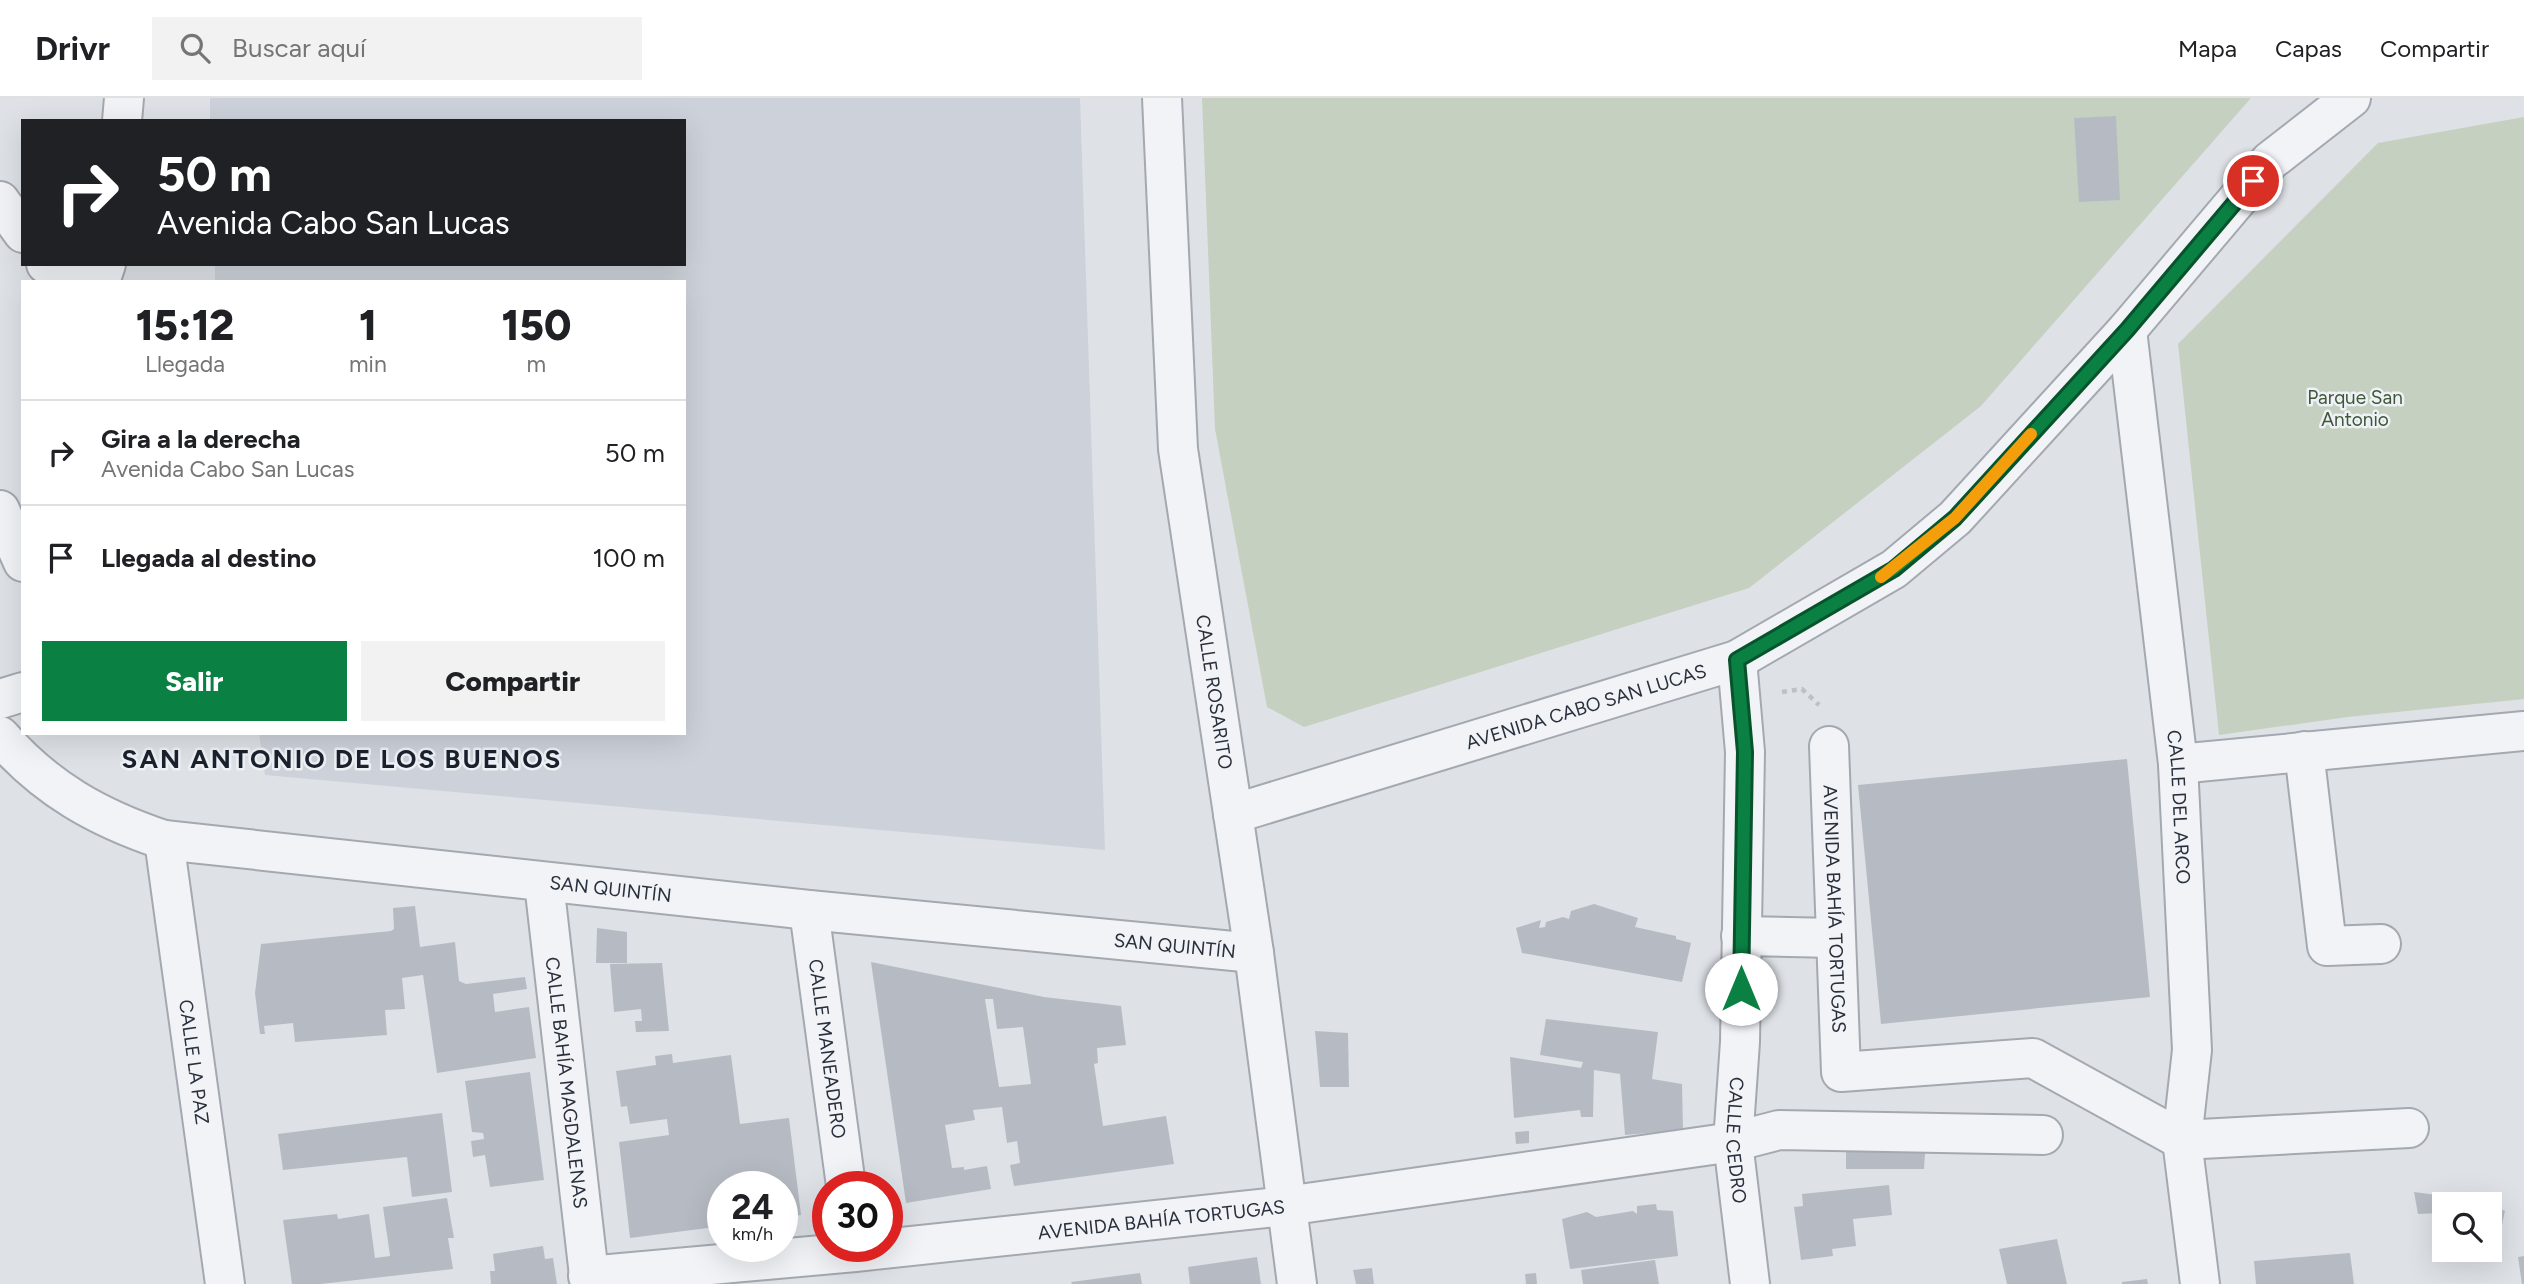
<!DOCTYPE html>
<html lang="es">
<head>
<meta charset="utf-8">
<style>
	body { margin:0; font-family:Figtree,sans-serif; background:#f2f2f2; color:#202124; height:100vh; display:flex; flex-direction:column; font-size:26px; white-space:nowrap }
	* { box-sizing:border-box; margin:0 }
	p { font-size:23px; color:#757577 }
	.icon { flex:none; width:38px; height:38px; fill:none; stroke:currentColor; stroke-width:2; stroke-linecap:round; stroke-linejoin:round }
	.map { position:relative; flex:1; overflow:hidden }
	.sheet { position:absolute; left:21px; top:182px; width:665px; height:455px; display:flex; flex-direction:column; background:#fff; border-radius:0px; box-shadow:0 7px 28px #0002 }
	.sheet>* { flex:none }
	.top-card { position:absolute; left:21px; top:21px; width:665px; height:147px; border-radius:0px; box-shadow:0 7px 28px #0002; background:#202124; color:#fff; overflow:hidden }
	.buttons { position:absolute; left:2432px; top:1094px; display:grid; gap:14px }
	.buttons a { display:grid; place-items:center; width:70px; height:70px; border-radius:0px; background:#fff; box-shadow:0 7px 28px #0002; font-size:35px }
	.speed { position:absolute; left:707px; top:1073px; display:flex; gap:14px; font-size:35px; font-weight:700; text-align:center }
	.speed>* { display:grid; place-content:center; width:91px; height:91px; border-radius:50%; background:#fff; box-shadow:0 7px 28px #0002; line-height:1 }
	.speed small { font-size:18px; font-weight:400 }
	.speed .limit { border:10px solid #d22; background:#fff; color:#111 }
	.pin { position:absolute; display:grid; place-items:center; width:60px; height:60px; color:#fff; margin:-30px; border:4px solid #fff; border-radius:50%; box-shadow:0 2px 7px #0007 }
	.me { position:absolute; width:77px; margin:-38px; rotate:0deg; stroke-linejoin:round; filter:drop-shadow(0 0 5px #0008) }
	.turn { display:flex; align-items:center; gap:24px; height:147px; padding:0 21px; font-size:32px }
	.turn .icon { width:91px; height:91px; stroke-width:2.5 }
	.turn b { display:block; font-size:49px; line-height:60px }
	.eta { display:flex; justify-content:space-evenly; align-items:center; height:119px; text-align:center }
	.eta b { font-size:42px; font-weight:800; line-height:49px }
	.primary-button { display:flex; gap:14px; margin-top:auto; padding:14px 21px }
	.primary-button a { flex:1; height:80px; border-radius:0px; background:#0b8043; color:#fff; font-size:28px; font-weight:800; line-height:80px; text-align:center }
	.primary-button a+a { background:#f2f2f2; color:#202124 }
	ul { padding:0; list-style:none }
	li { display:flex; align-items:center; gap:21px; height:105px; padding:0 21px; border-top:2px solid #e0e0e0 }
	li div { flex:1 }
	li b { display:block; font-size:26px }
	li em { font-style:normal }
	header { display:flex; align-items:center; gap:42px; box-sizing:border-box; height:98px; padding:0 35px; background:#fff; border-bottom:2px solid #e0e0e0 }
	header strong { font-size:33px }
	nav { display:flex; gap:38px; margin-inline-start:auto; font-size:24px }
	.search { width:490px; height:63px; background:#f2f2f2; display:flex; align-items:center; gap:18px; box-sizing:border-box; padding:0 24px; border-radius:0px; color:#757577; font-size:26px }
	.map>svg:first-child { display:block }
	.built { fill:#cdd1d9 }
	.green { fill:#c5d0c0 }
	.building { fill:#b6bbc3; fill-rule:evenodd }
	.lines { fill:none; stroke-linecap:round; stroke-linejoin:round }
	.minor-casing { stroke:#a4a9b1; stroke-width:42 }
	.path { stroke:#bdc0c6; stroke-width:4.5; stroke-dasharray:5 5; stroke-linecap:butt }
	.minor { stroke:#f1f3f6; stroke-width:38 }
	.route-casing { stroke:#07532c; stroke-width:18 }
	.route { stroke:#0b8043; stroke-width:12 }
	.slow { stroke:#f59e0b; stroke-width:12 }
	.labels { text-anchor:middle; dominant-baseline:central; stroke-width:5; stroke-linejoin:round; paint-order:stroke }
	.park-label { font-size:19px; fill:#3e5737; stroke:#eef1f5 }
	.street-label { font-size:19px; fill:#29303d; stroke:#eef1f5 }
	.district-label { font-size:26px; font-weight:bold; letter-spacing:2px; fill:#1b222d; stroke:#eef1f5 }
</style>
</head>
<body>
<header>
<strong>Drivr</strong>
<div class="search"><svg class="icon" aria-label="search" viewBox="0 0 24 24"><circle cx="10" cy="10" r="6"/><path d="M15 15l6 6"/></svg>Buscar aquí</div>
<nav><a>Mapa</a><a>Capas</a><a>Compartir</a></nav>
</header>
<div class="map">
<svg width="2524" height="1186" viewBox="0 0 2524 1186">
	<rect width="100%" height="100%" fill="#dee2e7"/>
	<polygon class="built" points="210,0 1080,0 1105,752 265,677 259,635 684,635 684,184 215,184 215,166 684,166 684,23 210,23"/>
	<g class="green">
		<polygon points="1202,0 2251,0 1981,308 1749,490 1304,629 1267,609 1215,331"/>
		<polygon points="2524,19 2524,601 2348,619 2219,637 2178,246 2378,45"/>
	</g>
	<g class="building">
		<polygon points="2116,18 2120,102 2079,104 2074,20"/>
		<polygon points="2127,661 2150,899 1881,926 1858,687"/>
		<polygon points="1594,806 1638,820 1635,829 1676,838 1676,841 1691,845 1682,884 1522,855 1516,830 1541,822 1539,830 1545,829 1546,824 1563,819 1569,821 1571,813"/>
		<polygon points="415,808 420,849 455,844 459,883 466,886 525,879 527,891 493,896 495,914 529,909 536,960 437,975 423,877 402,880 405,911 385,912 387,937 295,944 293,925 264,928 265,936 260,936 255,895 261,846 391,833 394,831 393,810"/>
		<polygon points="597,830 627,834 627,865 596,865"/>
		<path d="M871,864L1044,899L1121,908L1126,947L1097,950L1098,965L1094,966L1103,1028L1166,1018L1174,1066L1014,1088L1010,1067L1020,1065L1017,1043L1007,1045L1002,1009L973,1012L975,1022L945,1027L952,1070L964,1069V1072L987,1068L991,1091L906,1105ZM985,901H993L997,931L1023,929L1031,986L999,989Z"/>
		<polygon points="662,865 669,933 636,934 635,923 642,923 641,911 614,914 610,866"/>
		<polygon points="1546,921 1658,934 1652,981 1682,986 1683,1032 1625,1037 1620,976 1594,972 1593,1019 1581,1019 1580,1012 1514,1020 1510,959 1581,970 1583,964 1540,957"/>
		<polygon points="1315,933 1348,935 1349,989 1320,989"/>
		<polygon points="672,956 673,965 731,957 740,1026 789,1020 801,1117 782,1119 782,1088 723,1088 723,1128 630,1140 619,1044 669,1037 667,1021 630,1026 627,1008 621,1009 616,973 656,967 655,958"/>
		<polygon points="530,974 544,1082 490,1089 485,1057 473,1059 471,1043 484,1041 483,1035 472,1034 465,983"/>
		<polygon points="442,1015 452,1094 412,1099 407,1059 283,1072 278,1036"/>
		<polygon points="1846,1018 1926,1038 1924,1071 1846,1071"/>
		<polygon points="1529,1033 1529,1045 1516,1046 1515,1034"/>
		<polygon points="1889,1087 1892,1117 1853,1121 1856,1148 1832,1151 1833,1158 1801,1162 1794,1109 1803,1108 1802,1096"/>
		<polygon points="2414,1094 2437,1097 2440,1115 2418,1116"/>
		<polygon points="447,1100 454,1140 448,1140 453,1171 321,1186 292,1186 283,1122 337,1116 338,1121 369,1116 375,1160 390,1158 383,1109"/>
		<polygon points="2470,1102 2487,1105 2487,1106 2469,1106"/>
		<polygon points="2490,1105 2501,1107 2500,1111 2505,1113 2501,1131 2490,1129"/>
		<polygon points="1656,1106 1657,1112 1673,1113 1678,1158 1570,1171 1562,1121 1587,1114 1596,1119 1633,1113 1637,1116 1637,1108"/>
		<polygon points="2057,1141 2067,1186 2007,1186 1999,1151"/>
		<polygon points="543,1148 545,1161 553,1160 557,1186 491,1186 490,1173 495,1173 493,1156"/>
		<polygon points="2350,1155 2354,1186 2256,1186 2254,1163"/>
		<polygon points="2524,1158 2524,1186 2522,1186 2518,1159"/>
		<polygon points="1257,1159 1261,1186 1190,1186 1188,1169"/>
		<polygon points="1655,1162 1659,1186 1583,1186 1581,1172"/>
		<polygon points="1372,1170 1374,1186 1356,1186 1353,1172"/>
		<polygon points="1140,1175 1142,1186 1072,1186 1071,1184"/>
		<polygon points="1536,1175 1537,1186 1526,1186 1525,1176"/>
		<polygon points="2147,1181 2148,1186 2122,1186 2122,1184"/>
	</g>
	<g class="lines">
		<g class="minor-casing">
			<g id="minor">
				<path id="s1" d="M1162,0L1178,351L1254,855L1297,1186"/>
				<polyline points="122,23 124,0"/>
				<polyline points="0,103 23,135"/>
				<polyline points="46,166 81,183 103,175 106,166"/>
				<path id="s2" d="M2127,232L2178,666L2192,952L2182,1042L2200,1186"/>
				<polyline points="0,412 23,464"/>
				<path id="s3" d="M1737,562L1745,654L1740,944L1733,1044L1750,1186"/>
				<polyline points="0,601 23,594"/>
				<path id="s4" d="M0,638C46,691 98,720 164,742L809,812L1254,855"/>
				<path id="s5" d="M1829,648L1841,974L2033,960L2182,1042L2409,1030"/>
				<polyline points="2304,653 2327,848 2381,846"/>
				<polyline points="2178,666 2524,633"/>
				<path id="s6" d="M1233,716L1737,562L1894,471L1955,420L2127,232L2270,63L2351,0"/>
				<path id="s7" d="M164,742L225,1186"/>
				<path id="s8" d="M544,785L590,1186"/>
				<path id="s9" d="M809,812L846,1088"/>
				<polyline points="1741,838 1834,840"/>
				<path id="s10" d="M588,1178L855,1154L1286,1108L1733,1044L1779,1032L2043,1037"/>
			</g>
		</g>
		<polyline class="path" points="1782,594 1802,591 1819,607"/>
		<use href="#minor" class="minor"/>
	</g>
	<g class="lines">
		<g class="route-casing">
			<polyline id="route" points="1741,891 1745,654 1737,562 1894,471 1955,420 2127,232 2253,83"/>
		</g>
		<use href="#route" class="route"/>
		<polyline class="slow" points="1881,479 1955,420 2031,336"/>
	</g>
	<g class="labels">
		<g class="park-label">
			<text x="2355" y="299">Parque San<tspan x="2355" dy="22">Antonio</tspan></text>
		</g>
		<g class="street-label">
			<text stroke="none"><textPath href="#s1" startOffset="597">CALLE ROSARITO</textPath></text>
			<text stroke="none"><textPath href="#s6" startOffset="369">AVENIDA CABO SAN LUCAS</textPath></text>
			<text stroke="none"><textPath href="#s2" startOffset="480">CALLE DEL ARCO</textPath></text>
			<text stroke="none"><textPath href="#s4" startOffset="646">SAN QUINTÍN</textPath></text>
			<text stroke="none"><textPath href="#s5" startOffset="163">AVENIDA BAHÍA TORTUGAS</textPath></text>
			<text stroke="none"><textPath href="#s4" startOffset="1213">SAN QUINTÍN</textPath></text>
			<text stroke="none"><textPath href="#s9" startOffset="140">CALLE MANEADERO</textPath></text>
			<text stroke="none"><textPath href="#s7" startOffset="224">CALLE LA PAZ</textPath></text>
			<text stroke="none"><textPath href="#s8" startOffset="201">CALLE BAHÍA MAGDALENAS</textPath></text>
			<text stroke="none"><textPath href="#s3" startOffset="481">CALLE CEDRO</textPath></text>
			<text stroke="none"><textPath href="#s10" startOffset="576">AVENIDA BAHÍA TORTUGAS</textPath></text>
		</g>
		<g class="district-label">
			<text x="342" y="661">SAN ANTONIO DE LOS BUENOS</text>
		</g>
	</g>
</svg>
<div class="buttons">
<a><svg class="icon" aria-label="search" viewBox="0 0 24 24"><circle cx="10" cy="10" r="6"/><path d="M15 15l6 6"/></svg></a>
</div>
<div class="speed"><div>24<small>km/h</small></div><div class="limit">30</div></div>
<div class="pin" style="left:2253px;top:83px;background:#d93025"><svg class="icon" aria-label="arrive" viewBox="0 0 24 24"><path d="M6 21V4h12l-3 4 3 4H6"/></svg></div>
<svg class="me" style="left:1741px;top:891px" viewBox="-20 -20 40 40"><circle r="19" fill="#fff"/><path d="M0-13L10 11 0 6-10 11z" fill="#0b8043"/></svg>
<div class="top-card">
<div class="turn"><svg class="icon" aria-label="right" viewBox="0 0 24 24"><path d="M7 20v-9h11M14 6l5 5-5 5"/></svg><div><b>50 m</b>Avenida Cabo San Lucas</div></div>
</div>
<section class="sheet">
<div class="eta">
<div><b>15:12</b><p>Llegada</p></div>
<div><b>1</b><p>min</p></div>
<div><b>150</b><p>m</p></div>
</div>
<ul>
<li><svg class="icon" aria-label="right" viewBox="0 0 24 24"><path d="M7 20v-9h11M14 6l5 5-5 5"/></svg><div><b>Gira a la derecha</b><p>Avenida Cabo San Lucas</p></div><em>50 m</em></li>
<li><svg class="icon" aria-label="arrive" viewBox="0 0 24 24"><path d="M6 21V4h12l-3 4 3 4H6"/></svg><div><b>Llegada al destino</b></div><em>100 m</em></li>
</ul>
<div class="primary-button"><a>Salir</a><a>Compartir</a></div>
</section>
</div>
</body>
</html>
